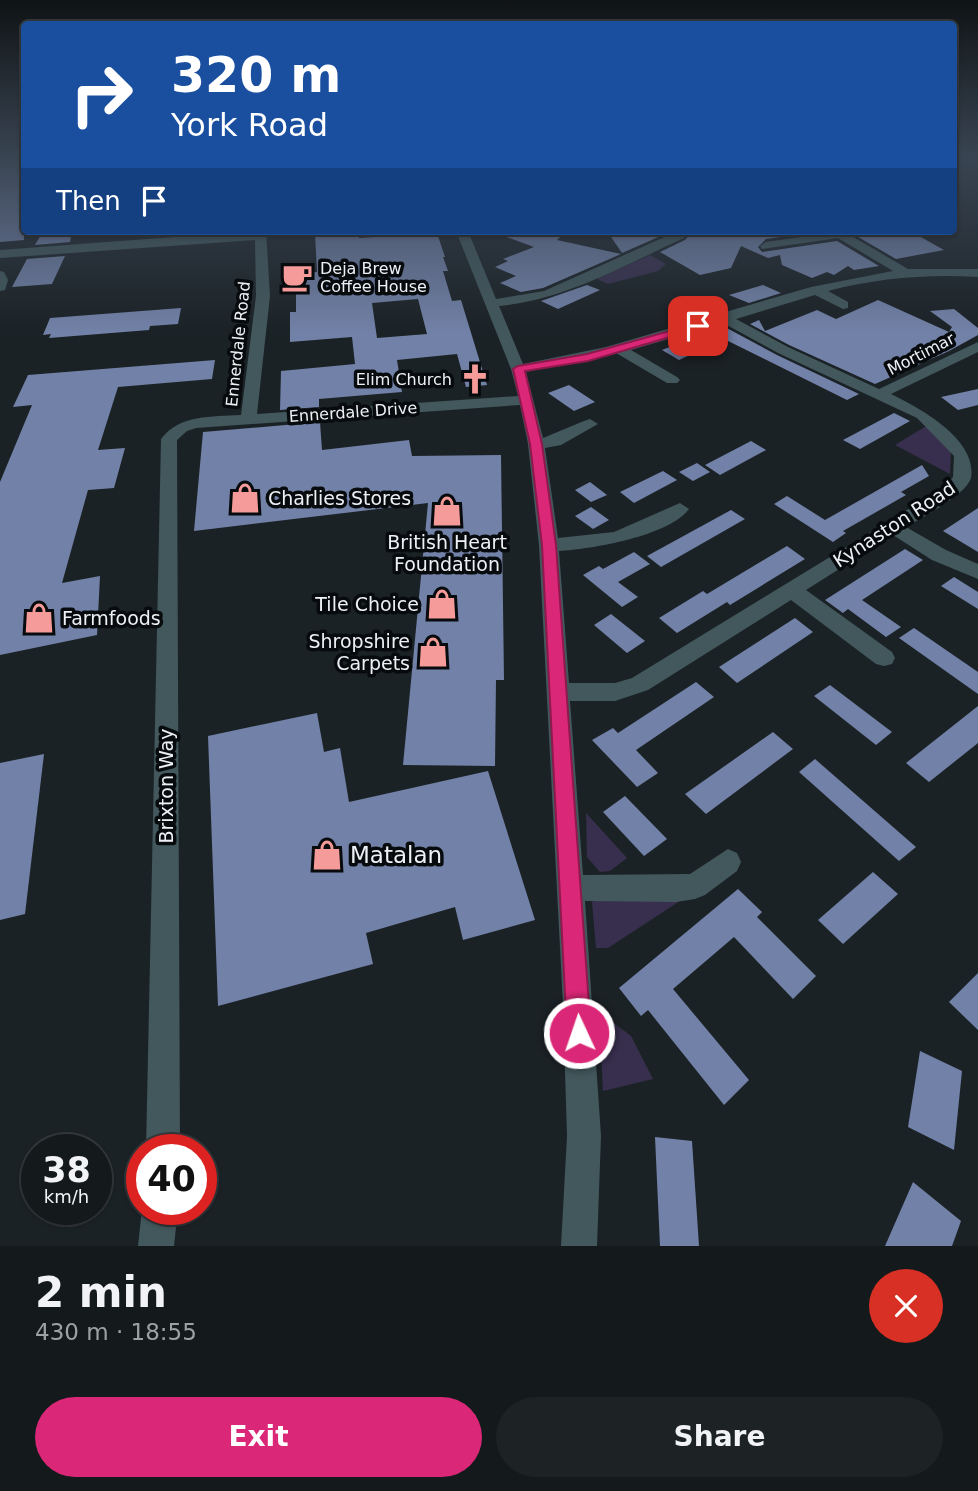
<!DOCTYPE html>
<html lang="en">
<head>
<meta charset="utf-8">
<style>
	body { margin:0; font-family:"DejaVu Sans",sans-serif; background:#1d2325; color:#f1f3f6; height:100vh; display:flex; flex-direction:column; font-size:26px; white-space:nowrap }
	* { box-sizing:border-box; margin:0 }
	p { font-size:23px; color:#9da1a3 }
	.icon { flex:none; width:38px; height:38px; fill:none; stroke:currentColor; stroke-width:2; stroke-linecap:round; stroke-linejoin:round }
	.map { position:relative; height:1246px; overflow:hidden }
	.details { display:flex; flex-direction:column; background:#141a1c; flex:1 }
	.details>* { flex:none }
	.hud { position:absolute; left:21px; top:21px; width:936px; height:214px; border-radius:7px; box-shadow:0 2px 5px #0004,0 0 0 2px #33383b; background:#1a4fa0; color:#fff; overflow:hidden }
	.speed { position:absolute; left:21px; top:1134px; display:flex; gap:14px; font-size:35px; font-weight:700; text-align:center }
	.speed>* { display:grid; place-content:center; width:91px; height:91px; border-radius:50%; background:#141a1c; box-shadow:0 2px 5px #0004,0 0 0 2px #33383b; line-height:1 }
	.speed small { font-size:18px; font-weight:400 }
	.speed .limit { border:10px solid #d22; background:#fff; color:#111 }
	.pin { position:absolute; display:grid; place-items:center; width:60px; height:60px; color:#fff; margin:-30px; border-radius:14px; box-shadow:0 4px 10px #0006 }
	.me { position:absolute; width:77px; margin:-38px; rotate:357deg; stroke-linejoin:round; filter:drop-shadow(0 0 5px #0008) }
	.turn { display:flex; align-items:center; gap:24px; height:147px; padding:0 35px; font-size:32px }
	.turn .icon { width:91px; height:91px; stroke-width:2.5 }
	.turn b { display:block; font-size:49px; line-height:60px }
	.then { display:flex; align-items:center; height:66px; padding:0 35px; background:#0003; gap:14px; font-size:26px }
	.round { display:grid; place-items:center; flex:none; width:74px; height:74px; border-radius:37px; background:#1d2325 }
	.summary { display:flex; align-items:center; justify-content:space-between; height:119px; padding:0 35px }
	h1 { font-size:42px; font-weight:700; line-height:52px }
	.action { display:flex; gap:14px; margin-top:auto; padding:14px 35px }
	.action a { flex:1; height:80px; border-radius:42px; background:#db2777; color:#fff; font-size:28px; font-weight:700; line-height:80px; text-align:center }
	.action a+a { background:#1d2325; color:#f1f3f6 }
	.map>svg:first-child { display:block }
	.green { fill:#382f4e }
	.building { fill:#7281a7; fill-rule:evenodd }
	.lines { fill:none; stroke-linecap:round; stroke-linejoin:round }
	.minor { fill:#42585c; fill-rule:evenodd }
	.route { fill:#db2777; stroke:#8e194d; stroke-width:2 }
	.labels { text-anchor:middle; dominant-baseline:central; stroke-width:7; stroke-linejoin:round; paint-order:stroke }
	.far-poi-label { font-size:16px; fill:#edf1f5; stroke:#080b0d; text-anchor:start }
	.far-street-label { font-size:16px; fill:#edf1f5; stroke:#080b0d }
	.poi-label { font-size:19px; fill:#edf1f5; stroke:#080b0d; text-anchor:start }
	.street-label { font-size:19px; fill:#edf1f5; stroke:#080b0d }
	.near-poi-label { font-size:23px; fill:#edf1f5; stroke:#080b0d; text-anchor:start }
</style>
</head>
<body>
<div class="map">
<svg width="978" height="1246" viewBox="0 0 978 1246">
	<rect width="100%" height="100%" fill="#1b2226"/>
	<g class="green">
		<polygon points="650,255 666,264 658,271 608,284 597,279"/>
		<polygon points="928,425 951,451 950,474 895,445"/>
		<polygon points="586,813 627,858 610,871 600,872 587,857"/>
		<polygon points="689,895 608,948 596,948 592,902 599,896"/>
		<polygon points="599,1012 631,1036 653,1079 603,1091"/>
	</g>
	<g class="building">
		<polygon points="0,158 24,158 24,240 0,242"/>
		<polygon points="43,231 72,231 70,242 35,245"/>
		<path d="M358,231L359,238L437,233L445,257H443L448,271H443L452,301L461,300L487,385L466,387L457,354L397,360L402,392L319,399V407L280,410L281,371L355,364L352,337L290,342V312H296V274L317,272L315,233ZM418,299L427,334L377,338L372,303Z"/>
		<polygon points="498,231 528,231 560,237 557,240 621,254 543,288 521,292 500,283 516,276 495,267 508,261 503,259 534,247 498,234"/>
		<polygon points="607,231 672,231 622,253"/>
		<polygon points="693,231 734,231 746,236 776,231 824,231 766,239 758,247 762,252 837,241 879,266 854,270 848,266 834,275 827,272 812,278 782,265 780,255 768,258 741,246 731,268 700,275 660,252 685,240"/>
		<polygon points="848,231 910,231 944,250 896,259"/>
		<polygon points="65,256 52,284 12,287 27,259"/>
		<polygon points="587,285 600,290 558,309 541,301"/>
		<polygon points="763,285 781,293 749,303 729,295"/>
		<polygon points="878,300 949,332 952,327 930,311 954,309 978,328 978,335 949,351 875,384 789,345 750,324 759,320 765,331 817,310 836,319"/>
		<polygon points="181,308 178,324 150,326 149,330 49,338 51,334 43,335 50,318"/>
		<polygon points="723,326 777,355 859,394 847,400 724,339 679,360 662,350"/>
		<polygon points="215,360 212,379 118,387 98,450 125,448 114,488 88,490 62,583 100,576 97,635 0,655 0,482 32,405 13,407 28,375"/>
		<polygon points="569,385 595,402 574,411 548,393"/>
		<polygon points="978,389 978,405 958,410 941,397"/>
		<polygon points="894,413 910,421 860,449 843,440"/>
		<polygon points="320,422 322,450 409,440 412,456 501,455 504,680 496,680 495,766 403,765 428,503 194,531 203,432"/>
		<polygon points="751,441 766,450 720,475 705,465"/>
		<polygon points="697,463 710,472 693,481 679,472"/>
		<polygon points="922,465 929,476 901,492 906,495 843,531 846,533 833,542 774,504 787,496 825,520"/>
		<polygon points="663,471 677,480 634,503 620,492"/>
		<polygon points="590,482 607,495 591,502 575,490"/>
		<polygon points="591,507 609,520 593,529 575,516"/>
		<polygon points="978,508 978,552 943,531"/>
		<polygon points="731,510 745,519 661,567 647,556"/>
		<polygon points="787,546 805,559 730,605 727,602 677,633 659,618 703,591 707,594"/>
		<polygon points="905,549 923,560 862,600 901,627 886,637 848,609 843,613 825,600"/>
		<polygon points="634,552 650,564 618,582 638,597 622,607 583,575 599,566 603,569"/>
		<polygon points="954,577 978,592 978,609 941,586"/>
		<polygon points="611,614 645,641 627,653 594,625"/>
		<polygon points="795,618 813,632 737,683 719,667"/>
		<polygon points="914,628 978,672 978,694 899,638"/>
		<polygon points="696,682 714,697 636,750 658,773 637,787 592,740 613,728 618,733"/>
		<polygon points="830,685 892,732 876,745 814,696"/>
		<polygon points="978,706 978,743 929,782 906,763"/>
		<polygon points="317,713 324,752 340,748 349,802 488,771 535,920 463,940 455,907 366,933 373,964 218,1006 208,736"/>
		<polygon points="773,732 793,749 706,814 685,794"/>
		<polygon points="44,754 25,914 0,920 0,763"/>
		<polygon points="815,759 916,847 899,861 799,772"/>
		<polygon points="625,796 667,839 644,856 603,812"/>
		<polygon points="873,872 898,894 843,944 818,920"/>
		<polygon points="738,889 762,912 757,917 816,976 793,999 734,937 673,989 749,1080 724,1105 648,1010 641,1016 619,988"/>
		<polygon points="978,973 978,1030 949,1002"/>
		<polygon points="920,1051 962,1071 954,1150 908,1127"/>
		<polygon points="655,1137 692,1141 699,1246 660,1246"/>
		<polygon points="913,1182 961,1221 952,1246 885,1246"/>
	</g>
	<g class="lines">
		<g class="minor">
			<path d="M254,231H266L270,296L257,414L518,396L511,369L456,231H468L496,299L544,291L678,231H690L684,238C625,265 565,300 499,306L523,364L606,347L811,287L893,271L838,238L762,249L760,246L766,242L843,231L908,269H978V277C927,274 878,278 828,291L848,302V308L843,309L815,295L736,319L788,347L879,389L978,342V352L891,394C918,407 978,439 971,478C965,496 922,517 906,527L946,550L978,564V579L932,560L893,535L806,590L892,652L895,658L892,664L884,666L876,664L791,600L648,690L615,701H570L583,875L690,874L728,849L737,853L741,862L737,871L705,895L695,899L676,902L585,901L601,1136L597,1246H561L567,1136L563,1005L539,545L528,444L520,405L196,428L187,431L177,440L180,1150H146L161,439C180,414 211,417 241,415L256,296L255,240L0,258V250ZM723,323L778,353L917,418L954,456L953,477L943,488L632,678L615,683H569L559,551C592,549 669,536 689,509L680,503L614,532L558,538L545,448L561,445L598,424L590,419L584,421L543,438L526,372L616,353L667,383H677L680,380L677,377L631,350Z"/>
			<polygon points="0,271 4,272 8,280 5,290 0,291"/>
			<polygon points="142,1209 178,1209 174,1246 138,1246"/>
		</g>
	</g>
	<linearGradient id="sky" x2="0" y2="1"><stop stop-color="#0f1315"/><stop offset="0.47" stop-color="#394452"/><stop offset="1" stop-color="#394452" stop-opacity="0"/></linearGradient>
	<rect width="978" height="333" fill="url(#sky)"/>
	<polygon class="route" points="698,323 703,326 701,328 588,361 525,371 542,444 556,545 591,1033 588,1041 579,1044 571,1041 567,1033 542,545 530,444 513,369 518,366 587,354"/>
	<defs>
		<g id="cafe-bare" transform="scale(2.415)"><path d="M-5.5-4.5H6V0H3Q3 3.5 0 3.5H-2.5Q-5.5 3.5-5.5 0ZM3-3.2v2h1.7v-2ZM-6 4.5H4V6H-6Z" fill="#f59b99" stroke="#080b0d" stroke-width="2.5" paint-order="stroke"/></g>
		<g id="church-bare" transform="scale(2.415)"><path d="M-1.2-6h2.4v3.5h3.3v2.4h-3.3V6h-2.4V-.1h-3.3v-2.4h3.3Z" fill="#f59b99" stroke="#080b0d" stroke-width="2.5" paint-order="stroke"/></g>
		<g id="shop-bare" transform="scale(2.415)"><path d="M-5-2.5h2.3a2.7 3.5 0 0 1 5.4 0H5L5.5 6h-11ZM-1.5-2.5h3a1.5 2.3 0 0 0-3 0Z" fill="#f59b99" stroke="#080b0d" stroke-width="2.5" paint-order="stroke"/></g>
	</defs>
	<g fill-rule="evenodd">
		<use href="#cafe-bare" x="297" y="277"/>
		<use href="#church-bare" x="475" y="379"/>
		<use href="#shop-bare" x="245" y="498"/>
		<use href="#shop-bare" x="447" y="511"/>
		<use href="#shop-bare" x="442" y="604"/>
		<use href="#shop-bare" x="39" y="618"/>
		<use href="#shop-bare" x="433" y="652"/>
		<use href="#shop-bare" x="327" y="855"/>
	</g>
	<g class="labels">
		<g class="far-poi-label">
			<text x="320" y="268">Deja Brew<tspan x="320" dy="18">Coffee House</tspan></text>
			<text x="452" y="379" text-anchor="end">Elim Church</text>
		</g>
		<g class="far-street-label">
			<text transform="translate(238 344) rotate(-84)">Ennerdale Road</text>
			<text transform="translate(921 354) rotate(-27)">Mortimar</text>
			<text transform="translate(353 412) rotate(-4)">Ennerdale Drive</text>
		</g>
		<g class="poi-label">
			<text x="268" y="498">Charlies Stores</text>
			<text x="447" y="542" text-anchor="middle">British Heart<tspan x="447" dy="22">Foundation</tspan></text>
			<text x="419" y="604" text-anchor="end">Tile Choice</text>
			<text x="62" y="618">Farmfoods</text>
			<text x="410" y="641" text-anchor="end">Shropshire<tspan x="410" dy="22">Carpets</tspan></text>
		</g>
		<g class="street-label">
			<text transform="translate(894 524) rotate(-33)">Kynaston Road</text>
			<text transform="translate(166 786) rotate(-90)">Brixton Way</text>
		</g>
		<g class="near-poi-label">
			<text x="350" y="855">Matalan</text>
		</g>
	</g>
</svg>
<div class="speed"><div>38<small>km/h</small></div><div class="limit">40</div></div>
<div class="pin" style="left:698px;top:326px;background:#d93025"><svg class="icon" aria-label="arrive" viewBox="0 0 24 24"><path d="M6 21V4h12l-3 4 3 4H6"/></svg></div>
<svg class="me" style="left:579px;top:1033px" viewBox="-20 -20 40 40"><circle r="17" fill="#db2777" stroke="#fff" stroke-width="3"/><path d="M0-11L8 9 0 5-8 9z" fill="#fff"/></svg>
<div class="hud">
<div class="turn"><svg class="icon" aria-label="right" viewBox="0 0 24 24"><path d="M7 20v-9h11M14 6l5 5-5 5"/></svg><div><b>320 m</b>York Road</div></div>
<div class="then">Then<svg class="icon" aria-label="arrive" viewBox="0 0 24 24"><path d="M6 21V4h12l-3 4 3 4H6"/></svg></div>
</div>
</div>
<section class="details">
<div class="summary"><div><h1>2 min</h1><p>430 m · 18:55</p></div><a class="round" style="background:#d93025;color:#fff"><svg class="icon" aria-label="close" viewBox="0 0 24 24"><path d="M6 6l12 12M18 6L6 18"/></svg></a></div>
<div class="action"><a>Exit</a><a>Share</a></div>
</section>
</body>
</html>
